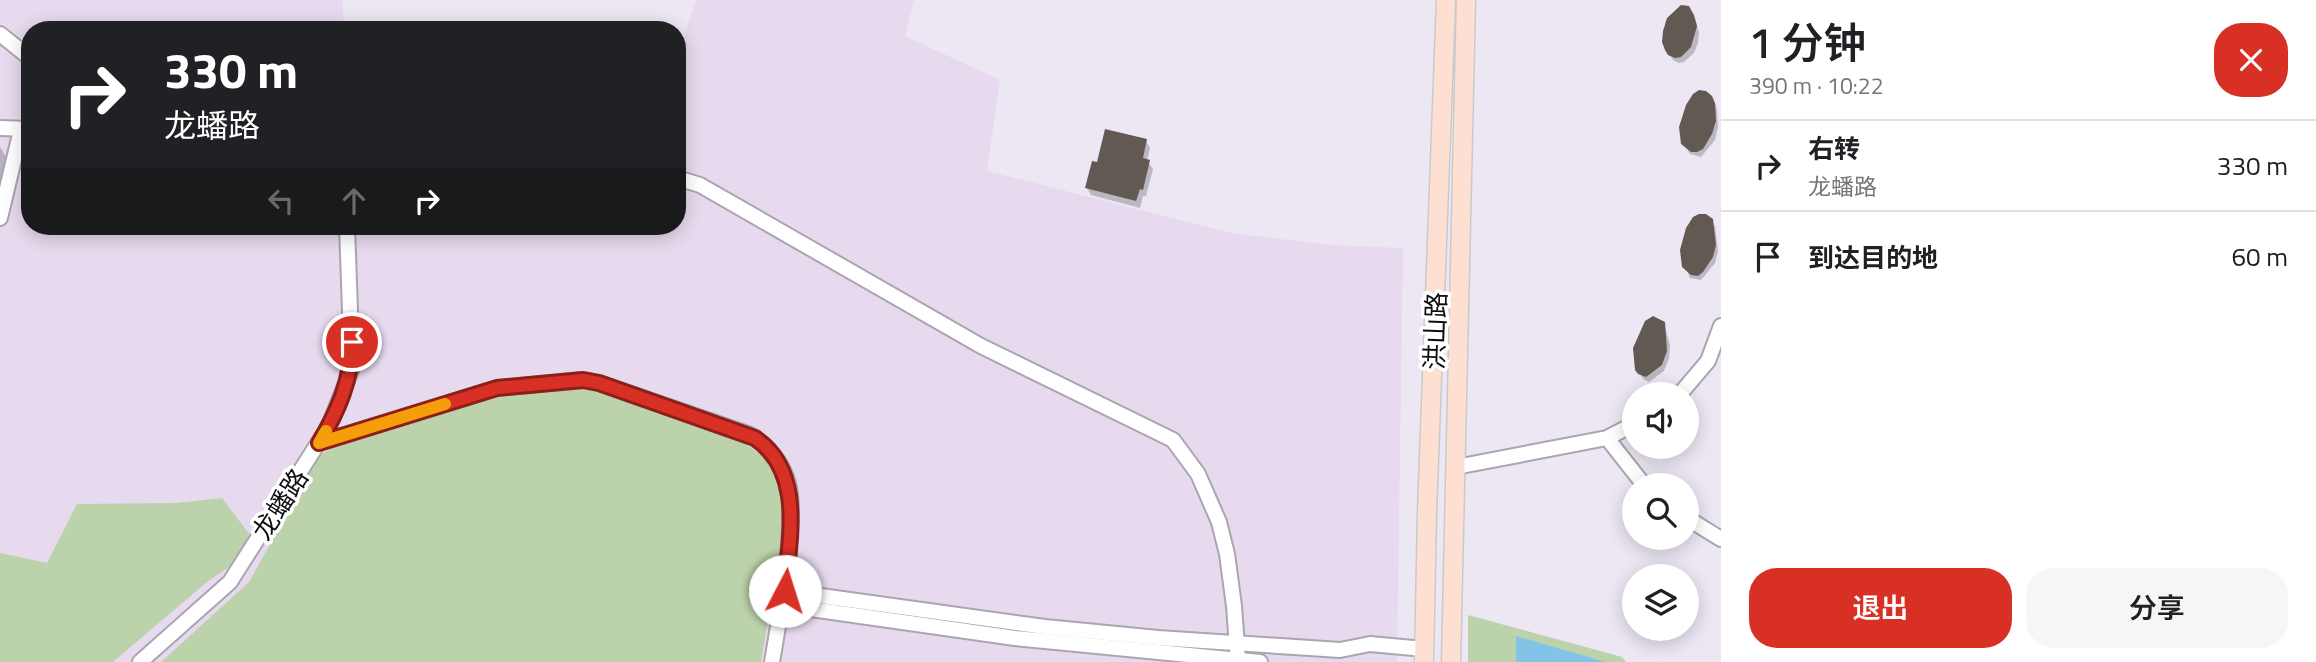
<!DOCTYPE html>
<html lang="zh">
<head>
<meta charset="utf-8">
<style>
	body { margin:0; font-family:"Titillium Web","Noto Sans SC",sans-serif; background:#f6f6f6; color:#202124; height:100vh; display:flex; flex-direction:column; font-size:26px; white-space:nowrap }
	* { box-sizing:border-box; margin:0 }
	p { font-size:23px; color:#757577 }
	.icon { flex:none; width:38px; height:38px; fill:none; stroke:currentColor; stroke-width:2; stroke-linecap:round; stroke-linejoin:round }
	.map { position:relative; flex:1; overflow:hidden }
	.panel { display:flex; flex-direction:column; background:#fff; width:595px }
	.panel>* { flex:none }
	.guide { position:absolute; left:21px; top:21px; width:665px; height:214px; border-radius:28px; box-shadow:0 4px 18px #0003; background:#202124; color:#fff; overflow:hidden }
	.buttons { position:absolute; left:1622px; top:382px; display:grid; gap:14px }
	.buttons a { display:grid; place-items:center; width:77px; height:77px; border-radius:50%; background:#fff; box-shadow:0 4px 18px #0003; font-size:35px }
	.pin { position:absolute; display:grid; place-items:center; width:60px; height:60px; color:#fff; margin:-30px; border:4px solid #fff; border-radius:50%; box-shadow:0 2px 7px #0007 }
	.me { position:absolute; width:77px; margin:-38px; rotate:5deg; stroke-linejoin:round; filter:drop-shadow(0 0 5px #0008) }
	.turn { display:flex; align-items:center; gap:24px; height:147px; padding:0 28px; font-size:32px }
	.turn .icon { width:91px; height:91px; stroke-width:2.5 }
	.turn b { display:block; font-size:49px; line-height:60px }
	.lanes { display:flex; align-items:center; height:66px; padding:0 28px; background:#0003; justify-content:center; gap:35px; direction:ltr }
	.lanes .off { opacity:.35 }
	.round { display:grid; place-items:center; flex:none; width:74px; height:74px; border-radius:28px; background:#f6f6f6 }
	.overview { display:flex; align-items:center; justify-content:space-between; height:119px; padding:0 28px }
	h1 { font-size:42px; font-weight:600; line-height:52px }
	.button { display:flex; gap:14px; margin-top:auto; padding:14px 28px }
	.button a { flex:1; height:80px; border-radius:28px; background:#d93025; color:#fff; font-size:28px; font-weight:600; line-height:80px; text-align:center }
	.button a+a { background:#f6f6f6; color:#202124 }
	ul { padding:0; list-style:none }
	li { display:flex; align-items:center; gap:21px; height:91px; padding:0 28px; border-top:2px solid #e0e0e0 }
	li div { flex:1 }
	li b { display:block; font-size:26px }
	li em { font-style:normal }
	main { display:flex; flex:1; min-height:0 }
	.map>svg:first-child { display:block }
	.education { fill:#e7daee }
	.green { fill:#bcd2aa }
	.water { fill:#83c3e8 }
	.shadow { fill:#0003 }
	.building { fill:#635953 }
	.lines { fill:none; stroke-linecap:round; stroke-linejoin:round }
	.minor-casing { stroke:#aaa5b0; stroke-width:18 }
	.major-casing { stroke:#cacacb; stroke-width:21 }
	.minor { stroke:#fff; stroke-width:14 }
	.major { stroke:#fde0d2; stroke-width:18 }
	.route-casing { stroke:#8d1f18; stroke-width:18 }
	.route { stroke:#d93025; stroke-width:12 }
	.slow { stroke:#f59e0b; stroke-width:12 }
	.labels { text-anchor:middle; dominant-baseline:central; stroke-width:7; stroke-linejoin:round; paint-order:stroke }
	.street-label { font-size:26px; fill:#0f0d11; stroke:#fff }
</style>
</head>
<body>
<main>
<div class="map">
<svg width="1721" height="662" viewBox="0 0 1721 662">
	<rect width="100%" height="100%" fill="#ece7f3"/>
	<polygon class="education" points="0,0 342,0 345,30 30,30 30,226 677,226 677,58 696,0 914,0 905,36 1000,80 987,171 1231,233 1331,245 1403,248 1397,662 0,662"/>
	<g class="green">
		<polygon points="580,385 631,399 734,435 773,464 787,508 761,662 161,662 249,582 319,456 337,445 487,397"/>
		<polygon points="222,498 250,535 229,567 207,582 113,662 0,662 0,553 47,563 77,504 176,503"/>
		<polygon points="1468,615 1622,657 1626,662 1468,662"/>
	</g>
	<polygon class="water" points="1516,636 1605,662 1516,662"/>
	<g class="shadow">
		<polygon points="1688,8 1696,22 1699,32 1698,43 1694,53 1684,62 1679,63 1673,60 1666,49"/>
		<polygon points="1715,103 1717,109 1718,127 1715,140 1701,157 1690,154 1683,143"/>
		<polygon points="1146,141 1150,148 1147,161 1153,169 1146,196 1143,196 1140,208 1091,195 1087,188 1098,164"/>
		<polygon points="0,147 7,158 0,189"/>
		<polygon points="1711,220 1715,226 1718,251 1715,263 1701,280 1690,278 1682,259"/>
		<polygon points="1664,324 1670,345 1669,358 1664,371 1649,382 1643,379 1637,369"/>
	</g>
	<g class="building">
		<polygon points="1681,5 1689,6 1694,15 1697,26 1691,47 1681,57 1675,58 1668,55 1665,50 1662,42 1663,31 1667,18"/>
		<polygon points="1699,90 1706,91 1712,96 1715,103 1716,121 1712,134 1703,149 1697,152 1691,152 1681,144 1679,127 1686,105 1693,94"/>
		<polygon points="1105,129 1147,139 1143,158 1150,160 1143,190 1140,189 1136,201 1085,188 1092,161 1097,162"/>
		<polygon points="1699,214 1706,214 1713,219 1716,245 1713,257 1703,272 1698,276 1691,275 1682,267 1680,250 1686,228 1693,217"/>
		<polygon points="1653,316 1665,322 1667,351 1662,365 1646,377 1638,374 1635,370 1633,348 1645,321"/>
	</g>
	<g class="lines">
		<g class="minor-casing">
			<g id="minor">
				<polyline points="0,34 30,58"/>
				<polyline points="0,128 28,129"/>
				<polyline points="677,178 700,185 981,346 1173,440 1198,474 1219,522 1227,554 1234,606 1238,660"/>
				<polyline points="0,218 21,130"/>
				<polyline points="1680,394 1708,361 1721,326"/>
				<polyline points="1607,438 1644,485"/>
				<path d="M319,443L497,388L583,380L599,383L748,434C767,444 782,462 788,483C793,503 790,524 789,543C785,583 779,622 772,662"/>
				<polyline points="1456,467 1607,438 1634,424"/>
				<polyline points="1687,518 1721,539"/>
				<polyline points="785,591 1045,627 1158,638 1340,650 1370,644 1424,649"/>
				<polyline points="783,605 1015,638 1260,662"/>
				<polyline points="140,662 230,582 329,426 352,368 347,226"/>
			</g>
		</g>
		<g class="major-casing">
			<g id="major">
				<polyline points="1424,662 1427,512 1446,0"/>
				<polyline points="1451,662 1466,0"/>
			</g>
		</g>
		<use href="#minor" class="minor"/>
		<use href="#major" class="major"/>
	</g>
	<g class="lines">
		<g class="route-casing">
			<path id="route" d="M352,342C352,379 338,411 319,443L497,388L583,380L599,383L755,438C805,472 789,539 785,591"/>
		</g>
		<use href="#route" class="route"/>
		<polyline class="slow" points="326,431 319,443 445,404"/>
	</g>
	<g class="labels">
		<g class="street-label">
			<text transform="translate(1435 331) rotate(-88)">洪山路</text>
			<text transform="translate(280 504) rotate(-57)">龙蟠路</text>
		</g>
	</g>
</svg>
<div class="buttons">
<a><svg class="icon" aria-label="sound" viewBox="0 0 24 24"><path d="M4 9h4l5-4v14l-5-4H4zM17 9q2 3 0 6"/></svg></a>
<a><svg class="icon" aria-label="search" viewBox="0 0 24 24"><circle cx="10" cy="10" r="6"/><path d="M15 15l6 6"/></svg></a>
<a><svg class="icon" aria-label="layers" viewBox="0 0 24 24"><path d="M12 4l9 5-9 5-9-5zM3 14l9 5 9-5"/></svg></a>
</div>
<div class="pin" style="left:352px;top:342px;background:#d93025"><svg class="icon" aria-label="arrive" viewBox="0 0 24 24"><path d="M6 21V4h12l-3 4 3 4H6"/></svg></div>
<svg class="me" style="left:785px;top:591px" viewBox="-20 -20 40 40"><circle r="19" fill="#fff"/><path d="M0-13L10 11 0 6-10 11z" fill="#d93025"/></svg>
<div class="guide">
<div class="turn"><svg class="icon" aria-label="right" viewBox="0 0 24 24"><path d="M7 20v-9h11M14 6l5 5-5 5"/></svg><div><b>330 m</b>龙蟠路</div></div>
<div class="lanes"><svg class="icon off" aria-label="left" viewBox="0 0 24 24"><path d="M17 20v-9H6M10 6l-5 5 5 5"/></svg><svg class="icon off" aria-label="ahead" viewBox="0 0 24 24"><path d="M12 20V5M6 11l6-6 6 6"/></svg><svg class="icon" aria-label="right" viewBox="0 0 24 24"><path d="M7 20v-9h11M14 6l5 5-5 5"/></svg></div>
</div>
</div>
<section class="panel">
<div class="overview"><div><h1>1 分钟</h1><p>390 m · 10:22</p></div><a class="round" style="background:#d93025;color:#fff"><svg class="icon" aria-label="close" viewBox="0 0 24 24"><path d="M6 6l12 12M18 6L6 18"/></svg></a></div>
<ul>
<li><svg class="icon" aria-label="right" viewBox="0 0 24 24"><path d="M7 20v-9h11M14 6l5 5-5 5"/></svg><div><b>右转</b><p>龙蟠路</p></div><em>330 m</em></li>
<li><svg class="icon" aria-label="arrive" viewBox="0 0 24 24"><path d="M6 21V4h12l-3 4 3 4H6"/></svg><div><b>到达目的地</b></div><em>60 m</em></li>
</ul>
<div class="button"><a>退出</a><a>分享</a></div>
</section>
</main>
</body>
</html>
